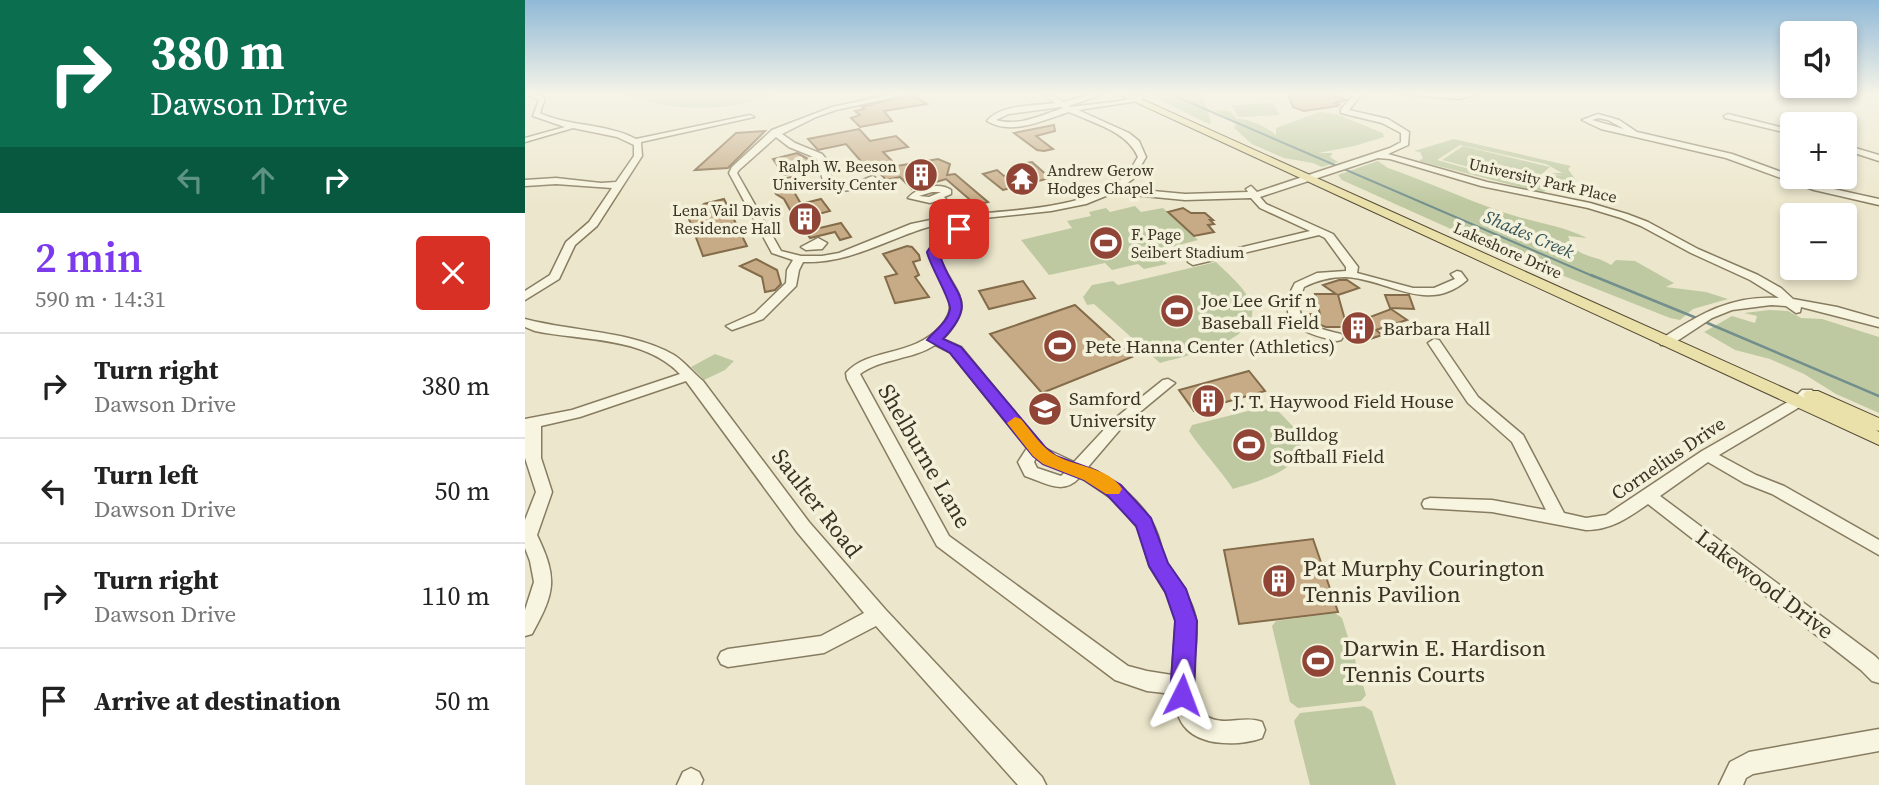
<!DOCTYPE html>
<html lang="en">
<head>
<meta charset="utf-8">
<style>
	body { margin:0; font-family:"Source Serif 4",serif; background:#f6f6f6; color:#222; height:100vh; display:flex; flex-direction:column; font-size:26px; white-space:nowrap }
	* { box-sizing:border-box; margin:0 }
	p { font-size:23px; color:#767676 }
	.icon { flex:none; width:38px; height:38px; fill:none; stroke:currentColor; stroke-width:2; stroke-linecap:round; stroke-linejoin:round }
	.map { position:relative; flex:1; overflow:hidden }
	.details { display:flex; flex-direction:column; background:#fff; width:525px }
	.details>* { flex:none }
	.banner { background:#0b6e4f; color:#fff; overflow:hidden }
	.fabs { position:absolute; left:1255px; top:21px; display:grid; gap:14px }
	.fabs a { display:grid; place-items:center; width:77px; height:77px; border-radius:7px; background:#fff; box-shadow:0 4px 10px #0003; font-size:35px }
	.pin { position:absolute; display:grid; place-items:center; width:60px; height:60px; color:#fff; margin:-30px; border-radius:14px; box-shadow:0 4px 10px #0006 }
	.me { position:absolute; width:77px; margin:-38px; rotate:3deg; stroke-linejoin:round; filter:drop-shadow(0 0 5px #0008) }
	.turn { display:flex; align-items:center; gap:24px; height:147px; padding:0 35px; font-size:32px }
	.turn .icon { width:91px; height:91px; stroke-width:2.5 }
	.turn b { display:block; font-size:49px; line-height:60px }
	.lanes { display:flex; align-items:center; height:66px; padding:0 35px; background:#0003; justify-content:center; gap:35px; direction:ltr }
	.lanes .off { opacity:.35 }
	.round { display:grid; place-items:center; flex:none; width:74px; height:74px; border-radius:7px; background:#f6f6f6 }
	.head { display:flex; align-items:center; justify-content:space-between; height:119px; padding:0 35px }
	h1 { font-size:42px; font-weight:600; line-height:52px; color:#7c3aed }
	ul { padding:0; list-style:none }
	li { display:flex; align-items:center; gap:21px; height:105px; padding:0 35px; border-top:2px solid #e0e0e0 }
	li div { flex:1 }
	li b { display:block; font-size:26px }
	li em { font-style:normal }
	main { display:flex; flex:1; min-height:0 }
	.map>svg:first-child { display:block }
	.green { fill:#bec9a1; fill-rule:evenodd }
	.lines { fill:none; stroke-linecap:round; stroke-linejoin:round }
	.stream-far1 { stroke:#738f8d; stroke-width:2 }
	.stream { stroke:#738f8d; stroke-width:2.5 }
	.building { fill:#c6ab86; stroke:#846b49; stroke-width:2 }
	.minor-casing { stroke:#877c61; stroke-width:3 }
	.major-casing { stroke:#564a35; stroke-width:2 }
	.minor { fill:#f7f4df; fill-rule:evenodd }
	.major { fill:#eae0a9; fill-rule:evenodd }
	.route { fill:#7c3aed; stroke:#51269a; stroke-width:2 }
	.slow { fill:#f59e0b }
	.labels { text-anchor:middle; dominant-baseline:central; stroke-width:7; stroke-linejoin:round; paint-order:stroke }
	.far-poi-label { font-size:16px; fill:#3a3223; stroke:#f4f1db; text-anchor:end }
	.far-street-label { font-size:16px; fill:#3a3223; stroke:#f4f1db }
	.far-water-label { font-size:18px; font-style:italic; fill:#345458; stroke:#f4f1db }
	.poi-label { font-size:19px; fill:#3a3223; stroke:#f4f1db; text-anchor:start }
	.street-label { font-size:19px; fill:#3a3223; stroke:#f4f1db }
	.near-street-label { font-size:23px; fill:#3a3223; stroke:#f4f1db }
	.near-poi-label { font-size:23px; fill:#3a3223; stroke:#f4f1db; text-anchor:start }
</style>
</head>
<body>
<main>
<section class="details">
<div class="banner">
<div class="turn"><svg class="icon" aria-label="right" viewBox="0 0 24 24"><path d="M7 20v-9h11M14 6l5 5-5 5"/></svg><div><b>380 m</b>Dawson Drive</div></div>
<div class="lanes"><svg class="icon off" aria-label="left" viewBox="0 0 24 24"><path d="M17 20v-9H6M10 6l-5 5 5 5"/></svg><svg class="icon off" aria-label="ahead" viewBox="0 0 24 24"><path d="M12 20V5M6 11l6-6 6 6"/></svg><svg class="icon" aria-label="right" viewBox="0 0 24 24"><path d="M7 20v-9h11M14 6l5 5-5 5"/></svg></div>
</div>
<div class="head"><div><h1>2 min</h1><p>590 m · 14:31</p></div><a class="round" style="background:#d93025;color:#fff"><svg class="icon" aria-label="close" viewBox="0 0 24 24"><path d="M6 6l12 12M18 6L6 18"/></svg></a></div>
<ul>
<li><svg class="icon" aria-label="right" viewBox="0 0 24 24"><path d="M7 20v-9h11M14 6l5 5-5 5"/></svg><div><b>Turn right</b><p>Dawson Drive</p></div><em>380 m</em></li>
<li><svg class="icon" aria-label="left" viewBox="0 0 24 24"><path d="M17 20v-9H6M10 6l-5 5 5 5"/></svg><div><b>Turn left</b><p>Dawson Drive</p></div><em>50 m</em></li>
<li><svg class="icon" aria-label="right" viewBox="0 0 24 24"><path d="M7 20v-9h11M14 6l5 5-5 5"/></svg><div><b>Turn right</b><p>Dawson Drive</p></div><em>110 m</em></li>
<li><svg class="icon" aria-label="arrive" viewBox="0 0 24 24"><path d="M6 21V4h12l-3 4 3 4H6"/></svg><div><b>Arrive at destination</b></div><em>50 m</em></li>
</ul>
</section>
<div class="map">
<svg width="1354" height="785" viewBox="0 0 1354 785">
	<rect width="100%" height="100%" fill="#ece7cc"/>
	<g class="green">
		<path d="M100,94H249C206,113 143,112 100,94Z"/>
		<polygon points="677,94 686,122 684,124 624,95"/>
		<polygon points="748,103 755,115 713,117 707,105"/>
		<path d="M688,110L705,111L712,119C723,118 745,128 751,136V128L795,112L811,114L858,133L859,137L829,146L793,153H808L805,157L813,162L797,167L788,163L759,158L727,144L709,128L711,125L708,121Z"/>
		<path d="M929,139L1046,166L1043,169L1050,179C1041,191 1027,185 1017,193L894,161L898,158L895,152L889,151ZM935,145L1021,164L1037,173H1026L1037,176L1022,174L1015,180L1027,184L994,183L912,160Z"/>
		<polygon points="938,146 1025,167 1006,183 917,160"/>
		<path d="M853,161L863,168C901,181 937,198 975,211C1004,222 1034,224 1062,238L1043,236C1050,259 1070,254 1086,265L1091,260L1110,261L1149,283L1141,287L1181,292L1203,299L1168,309L1155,320L1145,318L968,248L817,180L813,175Z"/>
		<polygon points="610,206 616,212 638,208 673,240 654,245 662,253 638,259 642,264 619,269 613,264 587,270 580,263 524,275 496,240 547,228 542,221 566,216 564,212 581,208 585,212"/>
		<path d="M691,262C702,273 717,285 724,299C745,340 662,355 635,363L569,304L562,305L558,297L567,285L588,281L593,285Z"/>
		<polygon points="1244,310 1263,311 1276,318 1297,319 1354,337 1354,413 1311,394 1279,374 1245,359 1210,350 1179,332 1207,316 1230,323 1232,316 1219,313"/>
		<polygon points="190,354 209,361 200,370 179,380 166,367"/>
		<path d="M747,405C756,415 772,427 775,440C782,470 727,483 708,489C694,468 678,452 664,431L667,425Z"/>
		<polygon points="810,613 817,618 841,695 836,701 773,708 765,702 747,626 751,621"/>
		<polygon points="839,706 847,711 871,785 785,785 769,721 775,713"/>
	</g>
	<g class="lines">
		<polyline class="stream-far1" points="645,94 1070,277"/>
		<g class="stream">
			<polyline points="1066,275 1174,319"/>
			<polyline points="1180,322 1354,396"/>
		</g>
	</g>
	<g class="building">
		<polygon points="386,94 402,104 359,111 367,121 335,127 326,118 335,115 330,111 339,109 337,107"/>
		<polygon points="763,94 806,94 821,100 810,103 814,105 812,106 779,111 768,107"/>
		<polygon points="529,125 530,131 511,136 528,149 519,151 512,150 489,133"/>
		<polygon points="334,129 345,141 371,136 383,147 358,152 372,166 413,159 425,164 422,175 430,174 463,202 451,205 421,179 387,189 375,177 361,180 351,169 342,168 321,144 293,150 283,139"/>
		<polygon points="240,131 203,168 170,170 211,133"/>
		<polygon points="272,153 285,160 287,171 259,175 248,159"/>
		<polygon points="507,162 525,178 478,190 458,174 472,170 479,176 498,172 490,165"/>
		<polygon points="266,177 274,189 268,190 276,204 296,199 305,211 286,216 295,228 316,223 326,237 315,240 310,232 285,238 281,232 278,233 259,199 251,194 247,185 247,181"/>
		<polygon points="199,199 222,246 178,256 164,219 179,204"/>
		<polygon points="658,208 666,213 680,213 688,220 685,220 689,224 683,225 689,232 669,236 643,212"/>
		<polygon points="382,246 387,247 394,255 395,260 388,262 394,275 390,277 404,297 370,303 360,277 372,274 358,254"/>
		<polygon points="231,259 252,270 256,284 250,290 240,292 237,277 215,266"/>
		<polygon points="814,280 822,280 834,288 813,295 820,320 827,324 866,309 882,320 851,330 857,335 836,342 817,327 801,327 789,323 785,314 795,314 790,294 811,294 798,285"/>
		<polygon points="498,281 510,298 464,309 454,291"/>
		<polygon points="860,295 884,295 889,309 865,308"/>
		<polygon points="550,305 607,357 517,393 465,334"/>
		<polygon points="724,371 740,391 669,411 654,390"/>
		<polygon points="788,539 813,612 714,624 699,550"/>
	</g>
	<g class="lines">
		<g class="minor-casing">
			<g id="minor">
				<path d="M2,94H12L20,98L15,113C45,127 81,123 111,139L225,115L229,117L116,142L117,156L72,226L50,245L34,279L0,300V291L25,275L41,242L64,222L87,188L31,184L0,186V180L31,178L76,183L91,182L109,156V145L92,137L48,128L0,142V138L40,127L8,116L14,100Z"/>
				<path d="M368,94H384L311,110L291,117L257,134L270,143L297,154L302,160L307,180C321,189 334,181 348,176L352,179L351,181C337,187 307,200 298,180C295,172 296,165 291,158L264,147L251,137L214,170L212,173L256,251L276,256H297L314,253L386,224L425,216L411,201L405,203L383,198C392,187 415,182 426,190V194L419,197L435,215C480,211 569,209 601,175C606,171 609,163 613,157C602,131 568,123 544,112C518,120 487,136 462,121C475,104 511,106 530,103L517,94H525L538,102L568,94H578L544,106L545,107L595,101L618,95V97L613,101L553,110L604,133L614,141L621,157L608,179L595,188L660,194L723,192L721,189L726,186L732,192L865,148L876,142V133L857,123L816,113V109L828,96L826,94H834L835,96L824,110L863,119L884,132L883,145L863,154L962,182L1065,203L1102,214L1123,222L1173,249L1233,275L1256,288L1268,299L1312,307L1354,319V327L1276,307L1275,312L1271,313L1261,306L1246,305L1207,310L1187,318L1146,345H1136L1135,342L1136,339C1175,314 1206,295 1254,298L1225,280L1166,253L1116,226L1096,218L1063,208L956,186L865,159L853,158L735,197L741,204L808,234L833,267L832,273L888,288H909L930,279L926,274L932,271L936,272L942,280C902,315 863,279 821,277C805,277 793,280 779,287C764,322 787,327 816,334L818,337L816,340L812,341C778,334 748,322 770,283L792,273L821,271V267L800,238L794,235L668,265L663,262L664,260L785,231L735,208L726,198L660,200L588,193L561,204L526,211L440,220L434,232L413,252C425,293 456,298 418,339L436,347L519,448L549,462L588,420L638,380L643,379L650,383L598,426L563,467C591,480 621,504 632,533C636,543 637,554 642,564C652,583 668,598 671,621C675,651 659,684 675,712C697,730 715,714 737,722L740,730L737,738C715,746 675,747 659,726C652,717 650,705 648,694L622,691L590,680L412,546L322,379L321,373C344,347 387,358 416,326C421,320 425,314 425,307C425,287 407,271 403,252C410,241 426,233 430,221C375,229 334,264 278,262L274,270L271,286L238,319L207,330L201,326L230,313L261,283L262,270L268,260L247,253L204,173L207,167L247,130L307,107ZM536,107L538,108C517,115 493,127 471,120L484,114ZM407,192H416L404,197L394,196ZM410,345L426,353L502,448L493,462L500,476C521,483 538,496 555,477L589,500L613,528L625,567L646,601L651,618L647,675L622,671L603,666L424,536L335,374C357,358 387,360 410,345ZM511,458L541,471L536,476L512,468L509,462Z"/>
				<polygon points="875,94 952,94 934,99"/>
				<path d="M1073,114L1094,120L1112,132L1207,154L1295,186L1354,199V205L1289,190L1201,158L1076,129L1057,120ZM1073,118L1083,120L1099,129L1067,120Z"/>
				<polygon points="1203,114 1267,130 1267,134 1200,118 1199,116"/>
				<polygon points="1320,145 1354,155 1354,161 1320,150"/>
				<polygon points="293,238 302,243 297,249 281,250 276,247"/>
				<path d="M0,319C48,332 105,330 149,355C160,362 168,373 178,381L284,522L360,609L517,777L521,785H493L351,626L299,653L203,667L196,664L193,658L196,652L203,649L296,636L339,613L272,532L161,381L55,417L16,426V458L27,492L12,535C33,579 30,592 7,634L0,636V610L9,582L5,561L0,548V520L11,492L0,458V419L47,410L155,374C119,336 57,341 10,331L0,327Z"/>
				<path d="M909,339L914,340L953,397L998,435L1039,513L1061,518L1081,515L1177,451L1268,399L1277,390H1287L1289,393L1278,405L1194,455L1231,475L1259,486L1354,540V555L1247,494L1219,483L1183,462L1135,496L1350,656L1354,660V683L1347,681L1336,670L1123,504C1103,518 1086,530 1061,530L967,512L899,508L897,504L899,500L905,498L967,500L1021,510L987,442L943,403L903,343Z"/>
				<polygon points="1354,729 1354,751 1228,774 1221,778 1218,785 1194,785 1205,762 1224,752"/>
				<polygon points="166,768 174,772 178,780 176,785 152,785 158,772"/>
			</g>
		</g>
		<g class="major-casing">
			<polygon id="major" points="593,94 605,94 1281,398 1278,395 1281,391 1293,391 1354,418 1354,431 1351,430 1354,432 1354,445"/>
		</g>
		<use href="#minor" class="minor"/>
		<use href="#major" class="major"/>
	</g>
	<linearGradient id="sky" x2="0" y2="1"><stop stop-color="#90b9d7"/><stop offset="0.46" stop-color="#f6f4e8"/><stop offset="1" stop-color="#f6f4e8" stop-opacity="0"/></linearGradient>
	<rect width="1354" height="204" fill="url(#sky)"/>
	<path class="route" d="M430,226L439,229L418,245L414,252C425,295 457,298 418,339L436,347L520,447L531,456L572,471L596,485L626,518L643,563L661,589L672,621L669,695L665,703L657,706L648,703L645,695L650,621L640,592L624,566L611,526L582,495L559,480L518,464L508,456L425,353L402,340C409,331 423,322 425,309C426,300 405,266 402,252L410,240Z"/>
	<path class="slow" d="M490,417L496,419C506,431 516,447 530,455C550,467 584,467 597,489L594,494H581L559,480L518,464L508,456L482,423Z"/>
	<defs>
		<g id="building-disc" transform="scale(1.75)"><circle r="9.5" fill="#914537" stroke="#f4f1db"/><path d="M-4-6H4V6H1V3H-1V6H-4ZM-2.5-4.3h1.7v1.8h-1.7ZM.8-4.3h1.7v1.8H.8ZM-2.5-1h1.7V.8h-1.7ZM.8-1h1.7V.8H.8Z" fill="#fff"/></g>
		<g id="temple-disc" transform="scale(1.75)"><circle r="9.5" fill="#914537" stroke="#f4f1db"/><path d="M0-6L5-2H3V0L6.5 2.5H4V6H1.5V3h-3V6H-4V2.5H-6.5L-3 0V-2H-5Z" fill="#fff"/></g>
		<g id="stadium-disc" transform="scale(1.75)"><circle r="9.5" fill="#914537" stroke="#f4f1db"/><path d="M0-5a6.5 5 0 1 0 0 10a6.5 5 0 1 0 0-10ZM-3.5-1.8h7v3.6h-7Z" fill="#fff"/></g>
		<g id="university-disc" transform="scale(1.75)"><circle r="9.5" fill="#914537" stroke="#f4f1db"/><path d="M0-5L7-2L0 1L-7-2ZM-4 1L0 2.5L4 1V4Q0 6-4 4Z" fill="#fff"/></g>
	</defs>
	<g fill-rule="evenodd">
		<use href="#building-disc" x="396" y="175"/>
		<use href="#temple-disc" x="497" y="179"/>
		<use href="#building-disc" x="280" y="219"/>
		<use href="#stadium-disc" x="581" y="243"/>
		<use href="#stadium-disc" x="652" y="311"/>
		<use href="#building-disc" x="833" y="328"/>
		<use href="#stadium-disc" x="535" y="346"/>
		<use href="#building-disc" x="683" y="401"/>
		<use href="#university-disc" x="520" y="409"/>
		<use href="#stadium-disc" x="724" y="445"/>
		<use href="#building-disc" x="754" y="581"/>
		<use href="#stadium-disc" x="793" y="661"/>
	</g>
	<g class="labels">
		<g class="far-poi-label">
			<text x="372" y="166">Ralph W. Beeson<tspan x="372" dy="18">University Center</tspan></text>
			<text x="522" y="170" text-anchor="start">Andrew Gerow<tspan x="522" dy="18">Hodges Chapel</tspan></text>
			<text x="256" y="210">Lena Vail Davis<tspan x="256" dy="18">Residence Hall</tspan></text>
			<text x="606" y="234" text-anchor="start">F. Page<tspan x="606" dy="18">Seibert Stadium</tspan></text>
		</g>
		<g class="far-street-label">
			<text transform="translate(1018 180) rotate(13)">University Park Place</text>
			<text transform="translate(983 250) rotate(24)">Lakeshore Drive</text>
		</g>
		<g class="far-water-label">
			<text transform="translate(1004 234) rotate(23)">Shades Creek</text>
		</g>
		<g class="poi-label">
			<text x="676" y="300">Joe Lee Grif n<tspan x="676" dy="22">Baseball Field</tspan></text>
			<text x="858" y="328">Barbara Hall</text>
			<text x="560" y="346">Pete Hanna Center (Athletics)</text>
			<text x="544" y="398">Samford<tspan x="544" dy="22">University</tspan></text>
			<text x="708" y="401">J. T. Haywood Field House</text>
			<text x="748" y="434">Bulldog<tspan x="748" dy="22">Softball Field</tspan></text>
		</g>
		<g class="street-label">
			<text transform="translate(1143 458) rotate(-34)">Cornelius Drive</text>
		</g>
		<g class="near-street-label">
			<text transform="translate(400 456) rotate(60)">Shelburne Lane</text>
			<text transform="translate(292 503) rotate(52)">Saulter Road</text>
			<text transform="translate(1240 584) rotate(37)">Lakewood Drive</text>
		</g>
		<g class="near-poi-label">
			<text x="778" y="568">Pat Murphy Courington<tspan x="778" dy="26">Tennis Pavilion</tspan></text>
			<text x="818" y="648">Darwin E. Hardison<tspan x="818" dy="26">Tennis Courts</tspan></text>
		</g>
	</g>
</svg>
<div class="fabs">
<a><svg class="icon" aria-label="sound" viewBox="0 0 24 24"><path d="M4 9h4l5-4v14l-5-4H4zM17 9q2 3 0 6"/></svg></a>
<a>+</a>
<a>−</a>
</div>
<div class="pin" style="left:434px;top:229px;background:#d93025"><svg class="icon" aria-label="arrive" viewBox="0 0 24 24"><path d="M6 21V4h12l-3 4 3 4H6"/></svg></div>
<svg class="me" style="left:657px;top:695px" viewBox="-20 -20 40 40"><path d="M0-17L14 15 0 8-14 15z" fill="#7c3aed" stroke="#fff" stroke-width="4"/></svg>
</div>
</main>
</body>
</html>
